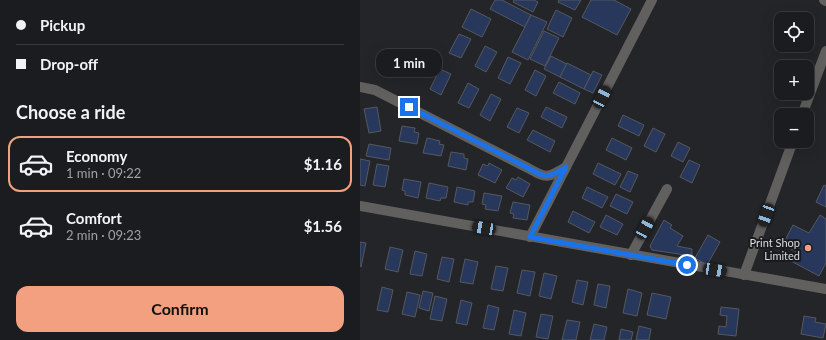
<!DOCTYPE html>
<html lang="en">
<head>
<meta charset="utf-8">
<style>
	body { margin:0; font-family:Lato,sans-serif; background:#232528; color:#f1f3f6; height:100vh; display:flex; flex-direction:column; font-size:15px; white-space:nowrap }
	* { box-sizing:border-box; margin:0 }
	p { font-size:13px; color:#9fa1a4 }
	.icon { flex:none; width:22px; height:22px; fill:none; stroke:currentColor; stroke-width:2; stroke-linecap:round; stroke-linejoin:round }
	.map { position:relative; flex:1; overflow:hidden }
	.details { display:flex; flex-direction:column; background:#1a1c1f; width:360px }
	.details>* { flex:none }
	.banner { display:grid; align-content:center; height:88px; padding:0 16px; background:#1a1c1f }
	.controls { position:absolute; left:414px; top:12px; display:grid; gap:8px }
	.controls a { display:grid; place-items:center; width:40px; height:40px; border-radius:8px; background:#1a1c1f; box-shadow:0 4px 16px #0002,0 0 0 1px #383a3d; font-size:20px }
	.end { position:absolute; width:18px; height:18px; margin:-9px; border:5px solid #1a73e8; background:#fff; box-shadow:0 0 0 2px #fff }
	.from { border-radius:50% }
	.bubble { position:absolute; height:28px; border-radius:12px; background:#1a1c1f; box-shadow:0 4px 16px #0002,0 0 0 1px #383a3d; font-size:13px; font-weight:700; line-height:28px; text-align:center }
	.car { position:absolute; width:12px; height:24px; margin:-12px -6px; border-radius:5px; box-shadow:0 0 3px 1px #0007; background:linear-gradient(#222 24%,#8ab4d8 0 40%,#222 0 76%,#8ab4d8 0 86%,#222 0) }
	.banner b { display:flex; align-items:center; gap:14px; height:38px; font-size:15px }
	.banner b+b { border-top:1px solid #383a3d }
	.banner i { width:10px; height:10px; background:#f1f3f6 }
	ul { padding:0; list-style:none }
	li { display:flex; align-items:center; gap:12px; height:56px; margin:0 8px 6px; padding:0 8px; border:2px solid transparent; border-radius:12px }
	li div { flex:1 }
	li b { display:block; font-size:15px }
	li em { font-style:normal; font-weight:700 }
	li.active { border-color:#f2a07f }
	li>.icon { width:36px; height:36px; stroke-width:1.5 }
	h2 { padding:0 16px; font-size:18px; line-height:48px }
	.cta { display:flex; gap:8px; margin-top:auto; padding:8px 16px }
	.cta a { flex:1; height:46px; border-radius:12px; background:#f2a07f; color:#111; font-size:16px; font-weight:700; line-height:46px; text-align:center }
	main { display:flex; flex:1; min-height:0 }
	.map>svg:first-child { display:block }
</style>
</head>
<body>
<main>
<section class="details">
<div class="banner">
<b><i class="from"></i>Pickup</b>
<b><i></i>Drop-off</b>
</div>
<h2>Choose a ride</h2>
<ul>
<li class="active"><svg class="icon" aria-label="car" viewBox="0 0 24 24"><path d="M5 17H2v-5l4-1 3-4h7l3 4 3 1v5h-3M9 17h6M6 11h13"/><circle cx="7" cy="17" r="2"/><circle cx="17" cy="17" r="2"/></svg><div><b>Economy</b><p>1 min · 09:22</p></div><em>$1.16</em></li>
<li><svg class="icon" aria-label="car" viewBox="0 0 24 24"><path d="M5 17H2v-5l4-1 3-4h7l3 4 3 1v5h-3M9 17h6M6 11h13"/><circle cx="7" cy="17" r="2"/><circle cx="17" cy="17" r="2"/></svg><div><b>Comfort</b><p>2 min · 09:23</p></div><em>$1.56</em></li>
</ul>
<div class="cta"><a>Confirm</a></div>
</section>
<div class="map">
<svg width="466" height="340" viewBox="0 0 466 340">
	<rect width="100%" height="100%" fill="#232529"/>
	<g fill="#27385c" stroke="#56585d">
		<polygon points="135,0 142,0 171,15 165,27 130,9"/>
		<polygon points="154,0 174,0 178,2 173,12 153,2"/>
		<polygon points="199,0 221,0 215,10 198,2"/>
		<polygon points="231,0 254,0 271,9 257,35 222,17"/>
		<polygon points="111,9 131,19 122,37 102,27"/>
		<polygon points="196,10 212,18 203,37 187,29"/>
		<polygon points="171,15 187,22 168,60 152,52"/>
		<polygon points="184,31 199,38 185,66 170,59"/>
		<polygon points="99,34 111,39 101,58 89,53"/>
		<polygon points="125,46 137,52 126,72 115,66"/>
		<polygon points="191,56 207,64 200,77 184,69"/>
		<polygon points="148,57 161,63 150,84 138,78"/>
		<polygon points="207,63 231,75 224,89 200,77"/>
		<polygon points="80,69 91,74 81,95 70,89"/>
		<polygon points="175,70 186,76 176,96 165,90"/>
		<polygon points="233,71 242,75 233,93 224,89"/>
		<polygon points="199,82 220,93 215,104 193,93"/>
		<polygon points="108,83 119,89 109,108 98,103"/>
		<polygon points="131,94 141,99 130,121 120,115"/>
		<polygon points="17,107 21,131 9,133 4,109"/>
		<polygon points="186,107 207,117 202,128 181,117"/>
		<polygon points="157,108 169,113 159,133 147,127"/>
		<polygon points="263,115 284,125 279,136 258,126"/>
		<polygon points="42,126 55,128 54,132 59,133 57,144 39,141"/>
		<polygon points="293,128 305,134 296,152 284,146"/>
		<polygon points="173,130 195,141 190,152 167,140"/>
		<polygon points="67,138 80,141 79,144 84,145 81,156 63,153"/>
		<polygon points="252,138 272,148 266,160 246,150"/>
		<polygon points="318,142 330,148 323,162 311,156"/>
		<polygon points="9,144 31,148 29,160 6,156"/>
		<polygon points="91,152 104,154 104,158 108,159 106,170 88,166"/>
		<polygon points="0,159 10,161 5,186 0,185"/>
		<polygon points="329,160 340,165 332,183 320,177"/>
		<polygon points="129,163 142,170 135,183 118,175 123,164 128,166"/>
		<polygon points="238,163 261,174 255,185 233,174"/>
		<polygon points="17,164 29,166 25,187 13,185"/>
		<polygon points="268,171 278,175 270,192 260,187"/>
		<polygon points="158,177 170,184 163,197 146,188 152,178 156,180"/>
		<polygon points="44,179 61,182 58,198 45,195 45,191 42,190"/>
		<polygon points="69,183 88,187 86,198 81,198 80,201 66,198"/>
		<polygon points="464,185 466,186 466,207 456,202"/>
		<polygon points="97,187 115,191 113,202 108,202 108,205 94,202"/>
		<polygon points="227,187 248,197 242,208 222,198"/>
		<polygon points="124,193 142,196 138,211 125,209 126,205 122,204"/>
		<polygon points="256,194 273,202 267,214 250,206"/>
		<polygon points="153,202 170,205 167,220 153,218 154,214 150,213"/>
		<polygon points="213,211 235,222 229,233 208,222"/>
		<polygon points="246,215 263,224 257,235 240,227"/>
		<polygon points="460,215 466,219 466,263 459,276 431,261 436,252 423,244 433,225 449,233"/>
		<polygon points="304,220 312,225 310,228 323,236 317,246 332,249 332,256 292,250 290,246"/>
		<polygon points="348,235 360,242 347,265 335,258"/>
		<polygon points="0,242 6,243 1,267 0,266"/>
		<polygon points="30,247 43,250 38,272 25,269"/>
		<polygon points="55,251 67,254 62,276 50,274"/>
		<polygon points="82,257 94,259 89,282 77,279"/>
		<polygon points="105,259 118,262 113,284 100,282"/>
		<polygon points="136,266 148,268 143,291 131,289"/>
		<polygon points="162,270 175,272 170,296 157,293"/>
		<polygon points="184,273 197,276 191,299 179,296"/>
		<polygon points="217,280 228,282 223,305 212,302"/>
		<polygon points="238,284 250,286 246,308 234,305"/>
		<polygon points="22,287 33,290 28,312 17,310"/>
		<polygon points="268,289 282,293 277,316 263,313"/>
		<polygon points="63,291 73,293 69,311 59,308"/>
		<polygon points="47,292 60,295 55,317 42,314"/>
		<polygon points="292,293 311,297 306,319 287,315"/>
		<polygon points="75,296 87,299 82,321 70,319"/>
		<polygon points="101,300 112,303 107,325 96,323"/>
		<polygon points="128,305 139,308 134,330 123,328"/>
		<polygon points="361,307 379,309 376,336 358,334 359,326 366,327 367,316 360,315"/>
		<polygon points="154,310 166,313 161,336 149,334"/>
		<polygon points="181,314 193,316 188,339 176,337"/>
		<polygon points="444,316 456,318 455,322 466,324 463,338 441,334"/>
		<polygon points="207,320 220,322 216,340 202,340"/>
		<polygon points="234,324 247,327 244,340 230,340"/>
		<polygon points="279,326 291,329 289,340 276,340"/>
		<polygon points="261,329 273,332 271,340 259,340"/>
	</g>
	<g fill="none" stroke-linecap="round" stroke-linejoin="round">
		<g stroke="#62605f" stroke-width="10">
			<polyline points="464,0 466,1"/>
			<path d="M0,87L15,90L168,168C187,179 188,178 206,167"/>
			<polyline points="442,115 466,51"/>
			<polyline points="0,206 466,289"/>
			<polyline points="170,237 292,0"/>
			<polyline points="271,255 307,189"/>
			<polyline points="384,275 433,141"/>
		</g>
	</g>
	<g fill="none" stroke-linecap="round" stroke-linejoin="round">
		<path stroke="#1a73e8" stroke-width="5" d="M49,107L168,168C187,179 188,178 206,167L170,237L327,265"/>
	</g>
	<circle fill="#f2a07f" stroke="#191b1f" stroke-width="1.5" cx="448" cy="248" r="4"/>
	<g text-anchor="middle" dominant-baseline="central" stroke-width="4" stroke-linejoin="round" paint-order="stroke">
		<g font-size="11" fill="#dbdcdf" stroke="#191b1f" text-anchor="end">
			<text x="440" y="242">Print Shop<tspan x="440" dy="13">Limited</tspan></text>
		</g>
	</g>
</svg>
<div class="controls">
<a><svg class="icon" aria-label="locate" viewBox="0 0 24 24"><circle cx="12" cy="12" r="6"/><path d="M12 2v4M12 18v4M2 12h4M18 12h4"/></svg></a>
<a>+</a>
<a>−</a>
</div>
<i class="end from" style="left:327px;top:265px"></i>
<i class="end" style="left:49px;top:107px"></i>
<div class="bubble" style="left:16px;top:49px;width:66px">1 min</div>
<i class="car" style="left:242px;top:97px;rotate:27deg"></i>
<i class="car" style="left:406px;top:215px;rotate:200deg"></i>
<i class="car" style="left:124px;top:228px;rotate:280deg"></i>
<i class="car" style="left:285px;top:228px;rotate:29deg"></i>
<i class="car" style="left:355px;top:270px;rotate:100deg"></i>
</div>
</main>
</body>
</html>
